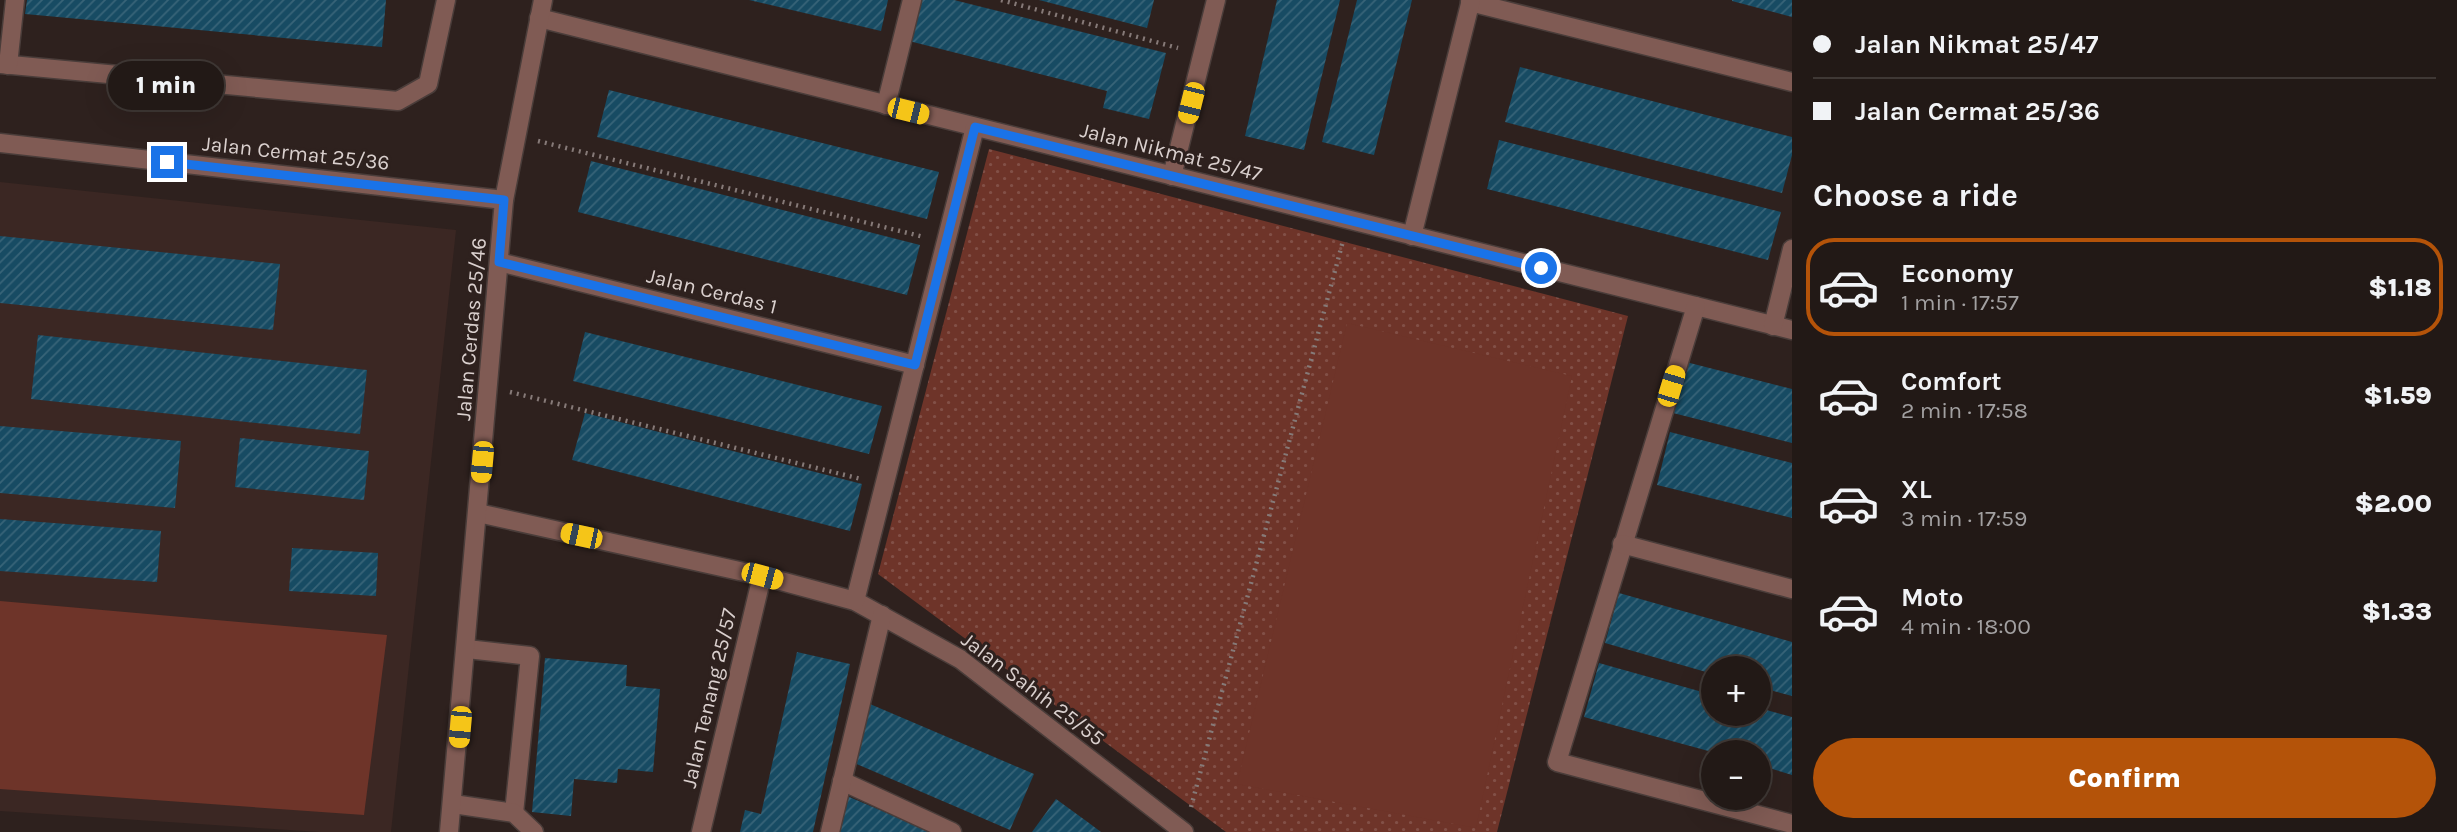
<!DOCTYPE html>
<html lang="en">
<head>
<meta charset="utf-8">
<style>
	body { margin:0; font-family:Karla,sans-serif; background:#2e2623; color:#f1f3f6; height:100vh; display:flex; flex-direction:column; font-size:26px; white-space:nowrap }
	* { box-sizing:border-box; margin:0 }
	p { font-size:23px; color:#a2a0a1 }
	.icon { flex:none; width:38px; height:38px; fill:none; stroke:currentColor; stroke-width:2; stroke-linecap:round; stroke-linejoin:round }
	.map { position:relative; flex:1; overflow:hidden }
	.sheet { display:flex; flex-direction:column; background:#221916; width:665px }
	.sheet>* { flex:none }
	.top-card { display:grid; align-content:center; height:154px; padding:0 21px; background:#221916 }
	.buttons { position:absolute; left:1701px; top:656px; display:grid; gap:14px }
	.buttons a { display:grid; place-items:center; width:70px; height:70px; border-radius:50%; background:#221916; box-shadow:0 7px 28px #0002,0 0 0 2px #3f3835; font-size:35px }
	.end { position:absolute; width:32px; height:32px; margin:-16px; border:9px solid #1a73e8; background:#fff; box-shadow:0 0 0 4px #fff }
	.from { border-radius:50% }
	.bubble { position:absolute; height:49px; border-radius:24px; background:#221916; box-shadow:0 7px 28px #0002,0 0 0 2px #3f3835; font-size:23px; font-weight:800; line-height:49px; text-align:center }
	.car { position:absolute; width:21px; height:42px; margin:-21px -10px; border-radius:9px; box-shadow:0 0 5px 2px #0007; background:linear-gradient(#f5c518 24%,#345 0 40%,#f5c518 0 76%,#345 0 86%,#f5c518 0) }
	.top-card b { display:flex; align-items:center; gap:24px; height:66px; font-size:26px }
	.top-card b+b { border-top:2px solid #3f3835 }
	.top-card i { width:18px; height:18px; background:#f1f3f6 }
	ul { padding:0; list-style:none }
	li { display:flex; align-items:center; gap:21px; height:98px; margin:0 14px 10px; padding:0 7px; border:4px solid transparent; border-radius:28px }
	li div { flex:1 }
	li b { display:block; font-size:26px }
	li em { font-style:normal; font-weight:800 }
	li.active { border-color:#b45309 }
	li>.icon { width:63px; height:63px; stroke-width:1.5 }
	h2 { padding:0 21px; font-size:32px; line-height:84px }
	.primary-button { display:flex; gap:14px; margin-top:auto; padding:14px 21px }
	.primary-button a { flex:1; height:80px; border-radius:42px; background:#b45309; color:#fff; font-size:28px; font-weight:800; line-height:80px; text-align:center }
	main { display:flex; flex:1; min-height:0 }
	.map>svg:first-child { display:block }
</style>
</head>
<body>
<main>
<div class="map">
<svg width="1792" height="832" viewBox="0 0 1792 832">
	<defs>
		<pattern id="park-dots" width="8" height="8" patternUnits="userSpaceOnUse" patternTransform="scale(1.75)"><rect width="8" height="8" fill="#6e3429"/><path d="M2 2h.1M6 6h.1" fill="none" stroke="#825047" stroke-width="1.8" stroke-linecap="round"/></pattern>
		<pattern id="building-hatch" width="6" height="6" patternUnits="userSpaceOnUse" patternTransform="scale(1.75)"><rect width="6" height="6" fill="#174b63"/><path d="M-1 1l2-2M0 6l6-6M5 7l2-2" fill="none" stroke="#386478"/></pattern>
	</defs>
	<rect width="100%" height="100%" fill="#2e211e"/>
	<polygon fill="#3b2723" points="0,182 456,230 391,832 320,832 0,811"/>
	<polygon fill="url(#park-dots)" points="989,149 1628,316 1497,832 1226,832 878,574"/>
	<g fill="#6e3429">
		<polygon points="1347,323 1572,376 1476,828 1237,784"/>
		<polygon points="0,601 387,635 364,815 0,789"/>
	</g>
	<g fill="url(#building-hatch)">
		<polygon points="27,0 386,0 382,47 25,14"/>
		<polygon points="749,0 888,0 881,31"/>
		<polygon points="919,0 954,0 1166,53 1149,119 1103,108 1107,91 909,41"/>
		<polygon points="1039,0 1154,0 1147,28"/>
		<polygon points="1277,0 1340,0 1304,150 1245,136"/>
		<polygon points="1357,0 1412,0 1374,155 1322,142"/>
		<polygon points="1732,0 1792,0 1792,17 1732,1"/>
		<polygon points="1520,67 1792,137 1792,155 1782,193 1505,122"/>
		<polygon points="609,90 939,172 927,219 597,137"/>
		<polygon points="1499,140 1781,212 1768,260 1487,189"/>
		<polygon points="591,161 920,245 907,295 578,212"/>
		<polygon points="0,236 280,264 273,330 0,303"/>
		<polygon points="585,332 882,406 869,454 573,381"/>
		<polygon points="38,335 367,370 360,434 31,399"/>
		<polygon points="1686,362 1792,389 1792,443 1673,413"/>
		<polygon points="585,413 862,484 850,531 572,460"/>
		<polygon points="0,426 181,441 175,508 0,493"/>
		<polygon points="1670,432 1792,463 1792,518 1657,485"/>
		<polygon points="240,438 369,451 364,500 235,487"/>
		<polygon points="0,519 161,531 157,582 0,571"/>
		<polygon points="292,548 378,553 376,596 289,591"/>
		<polygon points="1619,593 1792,642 1792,696 1759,687 1759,668 1713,668 1713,674 1605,643"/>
		<polygon points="797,652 850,664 813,832 740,832 745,810 761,814"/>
		<polygon points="545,658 627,665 626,686 660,689 653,772 618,769 617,783 574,779 571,816 532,812"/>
		<polygon points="1599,663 1713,695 1713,714 1759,714 1759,708 1792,717 1792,775 1759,765 1759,752 1712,752 1584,717"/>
		<polygon points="870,704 1034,774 1010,830 845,759"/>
		<polygon points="847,796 932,832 831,832"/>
		<polygon points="1056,799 1089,823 1101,832 1032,832"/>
	</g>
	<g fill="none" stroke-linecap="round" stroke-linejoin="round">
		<g stroke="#4a3d3a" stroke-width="21">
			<g id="minor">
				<polyline points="1470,2 1792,82"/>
				<polyline points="539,18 1792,330"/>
				<polyline points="0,64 398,101 428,84 446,0"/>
				<polyline points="8,65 15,0"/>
				<polyline points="886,105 912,0"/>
				<polyline points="0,143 504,200"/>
				<polyline points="1172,176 1216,0"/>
				<polyline points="1412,236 1471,0"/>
				<polyline points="499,262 915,365"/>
				<polyline points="1696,306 1557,762 1792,824"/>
				<polyline points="1773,326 1792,249"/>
				<polyline points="478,513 762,576 855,601 960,659 1184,832"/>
				<polyline points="1622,544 1792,589"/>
				<polyline points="855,601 975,127"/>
				<polyline points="467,649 530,656 514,813"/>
				<polyline points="842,781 952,832"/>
				<polyline points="453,804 514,813 534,832"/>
				<polyline points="449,832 504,200 543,0"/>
				<polyline points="701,832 762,576"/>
				<polyline points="830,832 882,615"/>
			</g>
		</g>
		<g stroke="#867a78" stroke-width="4.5" stroke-dasharray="2 5" stroke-linecap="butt">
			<polyline points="1001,0 1178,48"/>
			<polyline points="538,141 924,237"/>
			<polyline points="510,392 861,479"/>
			<polyline points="1191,807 1343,241"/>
		</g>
		<use href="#minor" stroke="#805b54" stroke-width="18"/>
	</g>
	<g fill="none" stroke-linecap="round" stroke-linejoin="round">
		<polyline stroke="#1a73e8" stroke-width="9" points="167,162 504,200 499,262 915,365 975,127 1541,268"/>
	</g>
	<g text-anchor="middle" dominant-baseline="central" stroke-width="6" stroke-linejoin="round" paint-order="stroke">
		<g font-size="21" fill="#dad0ce" stroke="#2e211e">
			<text transform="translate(1171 152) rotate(14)">Jalan Nikmat 25/47</text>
			<text transform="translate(296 153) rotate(6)">Jalan Cermat 25/36</text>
			<text transform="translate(712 291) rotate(14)">Jalan Cerdas 1</text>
			<text transform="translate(471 329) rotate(-85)">Jalan Cerdas 25/46</text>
			<text transform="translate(1033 689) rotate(37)">Jalan Sahih 25/55</text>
			<text transform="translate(709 698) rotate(-77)">Jalan Tenang 25/57</text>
		</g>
	</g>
</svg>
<div class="buttons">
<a>+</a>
<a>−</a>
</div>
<i class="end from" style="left:1541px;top:268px"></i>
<i class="end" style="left:167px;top:162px"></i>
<div class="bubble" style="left:108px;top:61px;width:116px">1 min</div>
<i class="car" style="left:1191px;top:103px;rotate:194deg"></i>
<i class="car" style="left:908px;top:111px;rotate:104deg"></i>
<i class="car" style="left:1671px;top:386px;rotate:17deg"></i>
<i class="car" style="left:482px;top:462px;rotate:185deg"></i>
<i class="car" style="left:581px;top:536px;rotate:282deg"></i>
<i class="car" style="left:762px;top:576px;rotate:105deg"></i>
<i class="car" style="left:460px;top:727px;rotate:185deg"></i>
</div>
<section class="sheet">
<div class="top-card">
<b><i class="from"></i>Jalan Nikmat 25/47</b>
<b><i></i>Jalan Cermat 25/36</b>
</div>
<h2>Choose a ride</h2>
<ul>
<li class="active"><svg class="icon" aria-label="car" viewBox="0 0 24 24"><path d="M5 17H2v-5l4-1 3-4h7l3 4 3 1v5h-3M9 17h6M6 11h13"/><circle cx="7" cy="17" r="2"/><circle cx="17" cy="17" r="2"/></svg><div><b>Economy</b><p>1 min · 17:57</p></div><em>$1.18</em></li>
<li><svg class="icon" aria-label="car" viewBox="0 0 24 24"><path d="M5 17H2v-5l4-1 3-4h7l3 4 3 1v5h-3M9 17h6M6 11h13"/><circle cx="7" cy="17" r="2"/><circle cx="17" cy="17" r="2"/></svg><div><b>Comfort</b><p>2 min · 17:58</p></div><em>$1.59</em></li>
<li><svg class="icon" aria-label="car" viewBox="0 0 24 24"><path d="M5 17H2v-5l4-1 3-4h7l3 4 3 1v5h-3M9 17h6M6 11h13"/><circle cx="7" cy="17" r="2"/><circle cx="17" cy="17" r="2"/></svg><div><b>XL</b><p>3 min · 17:59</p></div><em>$2.00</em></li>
<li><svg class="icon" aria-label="car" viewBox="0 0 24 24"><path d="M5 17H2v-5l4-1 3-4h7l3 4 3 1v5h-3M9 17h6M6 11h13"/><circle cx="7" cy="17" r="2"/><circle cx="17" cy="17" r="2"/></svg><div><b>Moto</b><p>4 min · 18:00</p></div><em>$1.33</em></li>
</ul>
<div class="primary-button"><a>Confirm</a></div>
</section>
</main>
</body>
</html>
